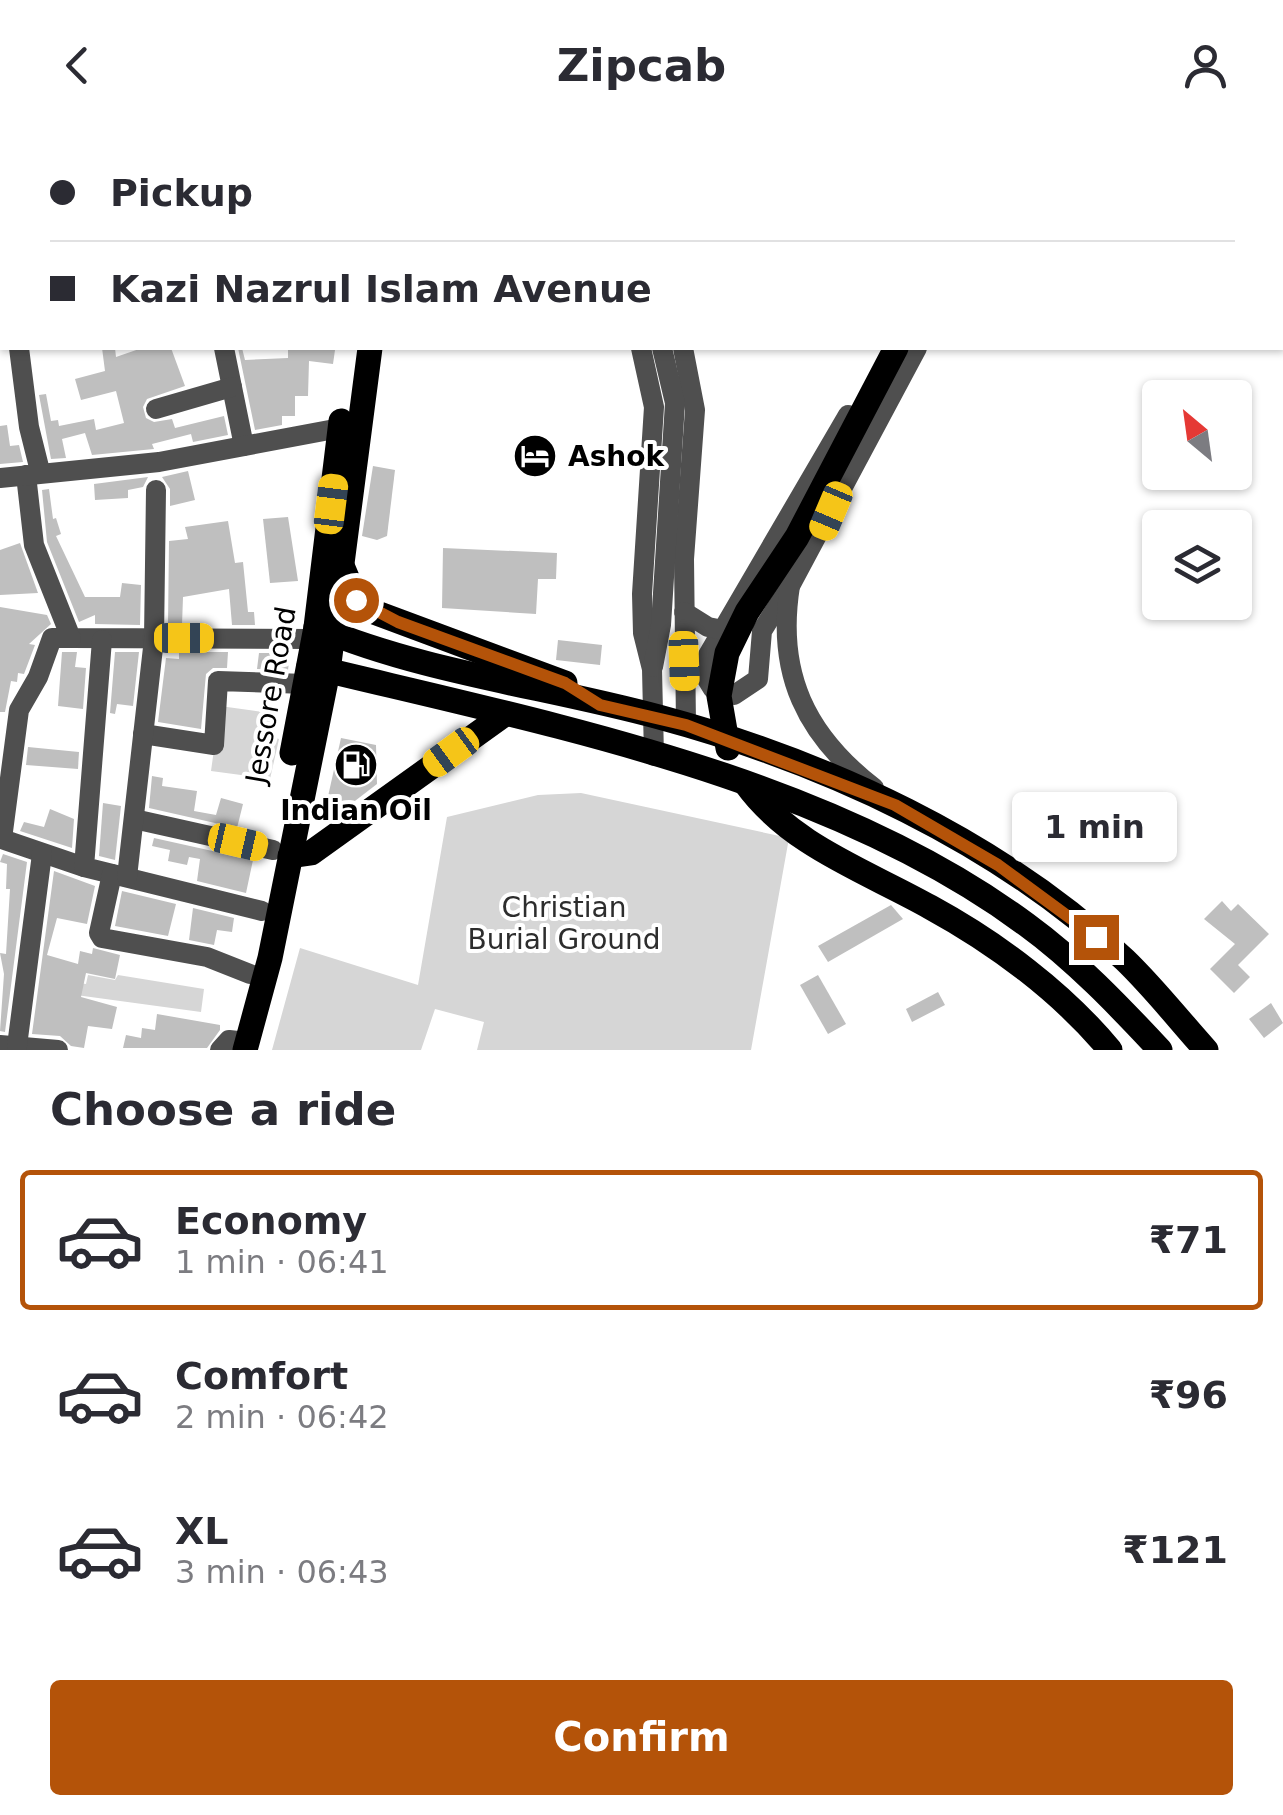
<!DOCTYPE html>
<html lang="en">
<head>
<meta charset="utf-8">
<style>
	body { margin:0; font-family:"DejaVu Sans",sans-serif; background:#f7f7f7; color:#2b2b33; height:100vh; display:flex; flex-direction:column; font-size:38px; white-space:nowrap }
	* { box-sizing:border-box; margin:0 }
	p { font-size:32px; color:#7c7c81 }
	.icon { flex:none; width:55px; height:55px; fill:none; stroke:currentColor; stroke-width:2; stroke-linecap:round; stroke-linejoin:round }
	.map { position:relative; height:920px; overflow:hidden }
	.drawer { display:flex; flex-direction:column; background:#fff; flex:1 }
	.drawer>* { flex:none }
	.banner { position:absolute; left:0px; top:0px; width:1285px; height:220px; box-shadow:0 2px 8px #0004; display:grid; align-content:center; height:220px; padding:0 50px; background:#fff }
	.needle { width:65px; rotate:331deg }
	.controls { position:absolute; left:1142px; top:250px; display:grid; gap:20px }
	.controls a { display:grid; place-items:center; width:110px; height:110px; border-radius:10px; background:#fff; box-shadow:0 2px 8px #0004; font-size:50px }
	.end { position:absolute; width:45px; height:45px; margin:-22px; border:12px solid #b45309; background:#fff; box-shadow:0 0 0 5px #fff }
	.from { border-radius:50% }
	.bubble { position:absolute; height:70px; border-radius:10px; background:#fff; box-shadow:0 2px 8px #0004; font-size:32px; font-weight:700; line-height:70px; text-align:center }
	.car { position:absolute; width:30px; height:60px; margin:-30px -15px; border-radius:12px; box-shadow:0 0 8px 2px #0007; background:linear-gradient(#f5c518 24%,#345 0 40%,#f5c518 0 76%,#345 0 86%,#f5c518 0) }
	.banner b { display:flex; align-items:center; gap:35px; height:95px; font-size:38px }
	.banner b+b { border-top:2px solid #e1e1e2 }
	.banner i { width:25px; height:25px; background:#2b2b33 }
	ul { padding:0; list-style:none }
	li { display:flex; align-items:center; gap:30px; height:140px; margin:0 20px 15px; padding:0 30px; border:5px solid transparent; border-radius:10px }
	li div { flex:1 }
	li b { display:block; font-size:38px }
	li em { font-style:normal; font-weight:700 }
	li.current { border-color:#b45309 }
	li>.icon { width:90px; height:90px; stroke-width:1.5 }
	h2 { padding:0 50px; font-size:45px; line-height:120px }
	.cta { display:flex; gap:20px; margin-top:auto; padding:20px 50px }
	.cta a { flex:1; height:115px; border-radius:10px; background:#b45309; color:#fff; font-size:40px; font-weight:700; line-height:115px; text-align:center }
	header { display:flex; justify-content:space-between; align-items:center; height:130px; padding:0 50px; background:#fff; font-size:45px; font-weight:700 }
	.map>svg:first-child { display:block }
</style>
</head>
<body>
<header><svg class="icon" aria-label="back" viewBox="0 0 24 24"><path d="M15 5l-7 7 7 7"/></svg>Zipcab<svg class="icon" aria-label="person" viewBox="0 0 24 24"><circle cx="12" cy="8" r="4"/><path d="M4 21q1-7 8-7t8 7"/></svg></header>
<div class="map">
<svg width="1283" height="920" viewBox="0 0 1283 920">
	<rect width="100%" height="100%" fill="#fff"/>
	<g fill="#d6d6d6">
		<polygon points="220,576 270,583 272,607 279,609 270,649 211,641"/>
		<polygon points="581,663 789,708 751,920 477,920 484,892 435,879 421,920 272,920 300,818 418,855 447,687 538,665"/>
		<polygon points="88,845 115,850 118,845 204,859 201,882 76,865 79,853 86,854"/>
	</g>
	<g fill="#bfbfbf">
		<polygon points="102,218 115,218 116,227 142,218 171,218 185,256 147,269 143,277 146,288 154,292 172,289 175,298 224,286 228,305 193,312 191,304 152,314 154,319 92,325 85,303 62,309 66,328 51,329 39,265 46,264 51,291 58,290 59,296 94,289 96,300 124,293 116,261 81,270 75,249 105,241"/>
		<polygon points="238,218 242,218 245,230 288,228 288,218 335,220 333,234 309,231 308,266 295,266 295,286 282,286 282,295 255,300"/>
		<polygon points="7,295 10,316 19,315 23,332 0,334 0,296"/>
		<polygon points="373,336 395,340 387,406 377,410 362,406"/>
		<polygon points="188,341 195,370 170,376 170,359 162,347"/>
		<polygon points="148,347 143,357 128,360 128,368 95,370 94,354"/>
		<polygon points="49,359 53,389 56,388 61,404 56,406 85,467 120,467 122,453 141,455 140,495 95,494 95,485 79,492 47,412 42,360"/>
		<polygon points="288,387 298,451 270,453 263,389"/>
		<polygon points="228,391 235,433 243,432 248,482 254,482 255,495 232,495 229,459 183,467 182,495 168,495 169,411 188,409 185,397"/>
		<polygon points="20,413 38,463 0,465 0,420"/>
		<polygon points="443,418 557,423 556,449 538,449 536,484 442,478"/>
		<polygon points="0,477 47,485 51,494 29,514 35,515 24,544 18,543 17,552 11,551 5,582 0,582"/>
		<polygon points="558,510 602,515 600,535 556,530"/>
		<polygon points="62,522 77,522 75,537 86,538 83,579 58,576"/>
		<polygon points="115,522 139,522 133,576 117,574 115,584 110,583"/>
		<polygon points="179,522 228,522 227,538 213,538 206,544 201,599 158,592 166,528 179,529"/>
		<polygon points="259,523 290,523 288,540 257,539"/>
		<polygon points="341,608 376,615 377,654 351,674 327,671"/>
		<polygon points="28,617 79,622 78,639 26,635"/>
		<polygon points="152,646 163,648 162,656 197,661 194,681 216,685 221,668 243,674 237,698 149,678"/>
		<polygon points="103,673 121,676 115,730 99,726"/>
		<polygon points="50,679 74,689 72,718 20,701 24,692 44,697"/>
		<polygon points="154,708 253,730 246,763 197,751 200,729 189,727 187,735 168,731 170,720 152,716"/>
		<polygon points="3,724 27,732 5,902 0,901 4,844 0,823 6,824 10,759 6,759 7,734 0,732"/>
		<polygon points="54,741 95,756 87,794 57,788 47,825 78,834 80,821 92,824 93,818 120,825 115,849 86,843 81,867 117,877 112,899 88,896 84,918 71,916 60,906 32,904"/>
		<polygon points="122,761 176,774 168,806 115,796"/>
		<polygon points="1222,771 1231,781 1238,774 1269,804 1238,835 1250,847 1234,863 1210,839 1235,814 1204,789"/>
		<polygon points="891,775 903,789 828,832 818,816"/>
		<polygon points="193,778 234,788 232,802 217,800 214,815 189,810"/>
		<polygon points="818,845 846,894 828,904 800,855"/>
		<polygon points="938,862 945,875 912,892 906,879"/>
		<polygon points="1271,873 1283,893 1264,908 1249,889"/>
		<polygon points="157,884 220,895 220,900 207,918 123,918 126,905 141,908 142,898 155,900"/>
	</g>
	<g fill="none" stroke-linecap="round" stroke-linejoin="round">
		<g stroke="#4f4f4f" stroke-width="20">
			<polyline points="131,0 131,2"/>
			<polyline points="280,0 280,2"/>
			<polyline points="576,0 577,2"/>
			<polyline points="597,0 599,2"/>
			<polyline points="651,0 653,2"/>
			<polyline points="1001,2 1003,0"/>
			<polyline points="1025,2 1027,0"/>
			<polyline points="0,117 2,123"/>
			<polyline points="0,146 2,146"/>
			<polyline points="19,218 29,297 40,341"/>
			<polyline points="224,218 244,316"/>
			<polyline points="641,218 654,277 642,464 643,503 652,539 654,626"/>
			<polyline points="683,218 695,280 684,429 686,595"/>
			<polyline points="156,279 232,257"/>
			<polyline points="26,345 34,415 71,508 314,509"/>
			<polyline points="0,348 159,332 340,298"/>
			<polyline points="790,456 762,501 758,549 734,565 713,559 705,546 708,525 848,285"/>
			<polyline points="684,482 708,497 723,500"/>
			<polyline points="71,508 52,508 38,547 19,580 2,709 84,737"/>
			<polyline points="102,510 84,737 262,781"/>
			<polyline points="653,537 661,495 675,273 662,218"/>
			<polyline points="143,604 214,615 218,551 306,554"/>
			<path d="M874,658C806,605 776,544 790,456L917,218"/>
			<polyline points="134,689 273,720"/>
			<polyline points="112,744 99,803 102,808 207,827 250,844"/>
			<polyline points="127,747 154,509 156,360"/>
			<polyline points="0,915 58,920"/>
			<polyline points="17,916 42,724"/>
			<polyline points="220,920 229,910 247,912"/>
		</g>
		<g stroke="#000" stroke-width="25">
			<polyline points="387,2 387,0"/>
			<polyline points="406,2 406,0"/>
			<polyline points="343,438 356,469 374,482 565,553"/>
			<path d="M316,497C426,543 545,556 659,587C826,632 998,711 1125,830C1154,858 1179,890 1206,920"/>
			<path d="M309,536C548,594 827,647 1027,795C1075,830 1119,876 1160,920"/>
			<polyline points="728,618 719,566 727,523 747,482 797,407 896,218"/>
			<polyline points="292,623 316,497 341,291"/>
			<path d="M746,654C790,715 866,741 930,777C996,813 1062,862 1110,920"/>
			<polyline points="290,726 311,723 505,584"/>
			<polyline points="245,920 270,828 328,541 370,218"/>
		</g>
	</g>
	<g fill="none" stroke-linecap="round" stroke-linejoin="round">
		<polyline stroke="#b45309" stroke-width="12" points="356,470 398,492 565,553 600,575 686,595 895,675 998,735 1096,807"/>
	</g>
	<defs>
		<g id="hotel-disc" transform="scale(2.25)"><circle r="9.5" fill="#000" stroke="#fff"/><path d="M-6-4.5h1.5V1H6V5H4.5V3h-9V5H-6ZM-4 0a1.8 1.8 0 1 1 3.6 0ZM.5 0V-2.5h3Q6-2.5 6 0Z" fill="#fff"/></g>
		<g id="fuel-disc" transform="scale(2.25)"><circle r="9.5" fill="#000" stroke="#fff"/><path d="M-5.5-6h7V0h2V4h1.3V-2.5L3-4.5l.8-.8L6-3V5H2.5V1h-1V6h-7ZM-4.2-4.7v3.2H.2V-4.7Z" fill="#fff"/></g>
	</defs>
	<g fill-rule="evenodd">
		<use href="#hotel-disc" x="535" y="326"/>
		<use href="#fuel-disc" x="356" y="635"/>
	</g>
	<g text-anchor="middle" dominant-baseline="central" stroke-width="8" stroke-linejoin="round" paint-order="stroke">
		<g font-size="28" font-weight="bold" fill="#000" stroke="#fff" text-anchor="start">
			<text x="568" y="326">Ashok</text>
			<text x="356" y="680" text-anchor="middle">Indian Oil</text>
		</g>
		<g font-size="28" fill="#000" stroke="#fff">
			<text transform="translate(271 565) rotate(-80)">Jessore Road</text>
		</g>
		<g font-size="28" fill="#2d2d2d" stroke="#fff">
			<text x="564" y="777">Christian<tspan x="564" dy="32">Burial Ground</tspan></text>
		</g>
	</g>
</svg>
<div class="controls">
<a><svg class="needle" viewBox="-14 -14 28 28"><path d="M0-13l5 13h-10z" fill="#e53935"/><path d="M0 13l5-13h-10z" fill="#7c7c81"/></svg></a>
<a><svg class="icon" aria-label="layers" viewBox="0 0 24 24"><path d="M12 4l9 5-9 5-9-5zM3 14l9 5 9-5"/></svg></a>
</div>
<i class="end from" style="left:356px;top:470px"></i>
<i class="end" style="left:1096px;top:807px"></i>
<div class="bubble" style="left:1012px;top:662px;width:165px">1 min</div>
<i class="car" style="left:331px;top:374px;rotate:7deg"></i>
<i class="car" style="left:831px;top:381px;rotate:203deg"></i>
<i class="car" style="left:184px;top:508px;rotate:90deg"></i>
<i class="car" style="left:684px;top:531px;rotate:178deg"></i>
<i class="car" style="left:451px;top:622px;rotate:234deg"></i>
<i class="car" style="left:238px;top:712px;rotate:103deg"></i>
<div class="banner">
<b><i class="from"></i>Pickup</b>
<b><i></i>Kazi Nazrul Islam Avenue</b>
</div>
</div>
<section class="drawer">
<h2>Choose a ride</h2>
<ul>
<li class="current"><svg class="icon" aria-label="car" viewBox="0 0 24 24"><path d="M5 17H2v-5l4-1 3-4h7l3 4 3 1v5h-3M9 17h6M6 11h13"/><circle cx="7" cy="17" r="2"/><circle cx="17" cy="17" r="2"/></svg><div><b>Economy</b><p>1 min · 06:41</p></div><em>₹71</em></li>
<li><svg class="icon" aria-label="car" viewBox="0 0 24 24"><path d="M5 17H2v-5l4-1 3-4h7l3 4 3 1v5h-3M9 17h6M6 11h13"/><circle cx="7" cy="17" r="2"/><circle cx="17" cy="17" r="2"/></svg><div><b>Comfort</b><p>2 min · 06:42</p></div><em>₹96</em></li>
<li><svg class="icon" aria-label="car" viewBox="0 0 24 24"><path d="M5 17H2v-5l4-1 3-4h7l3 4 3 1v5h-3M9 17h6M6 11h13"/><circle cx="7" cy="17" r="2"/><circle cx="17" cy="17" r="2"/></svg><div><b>XL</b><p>3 min · 06:43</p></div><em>₹121</em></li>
</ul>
<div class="cta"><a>Confirm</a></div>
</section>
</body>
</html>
